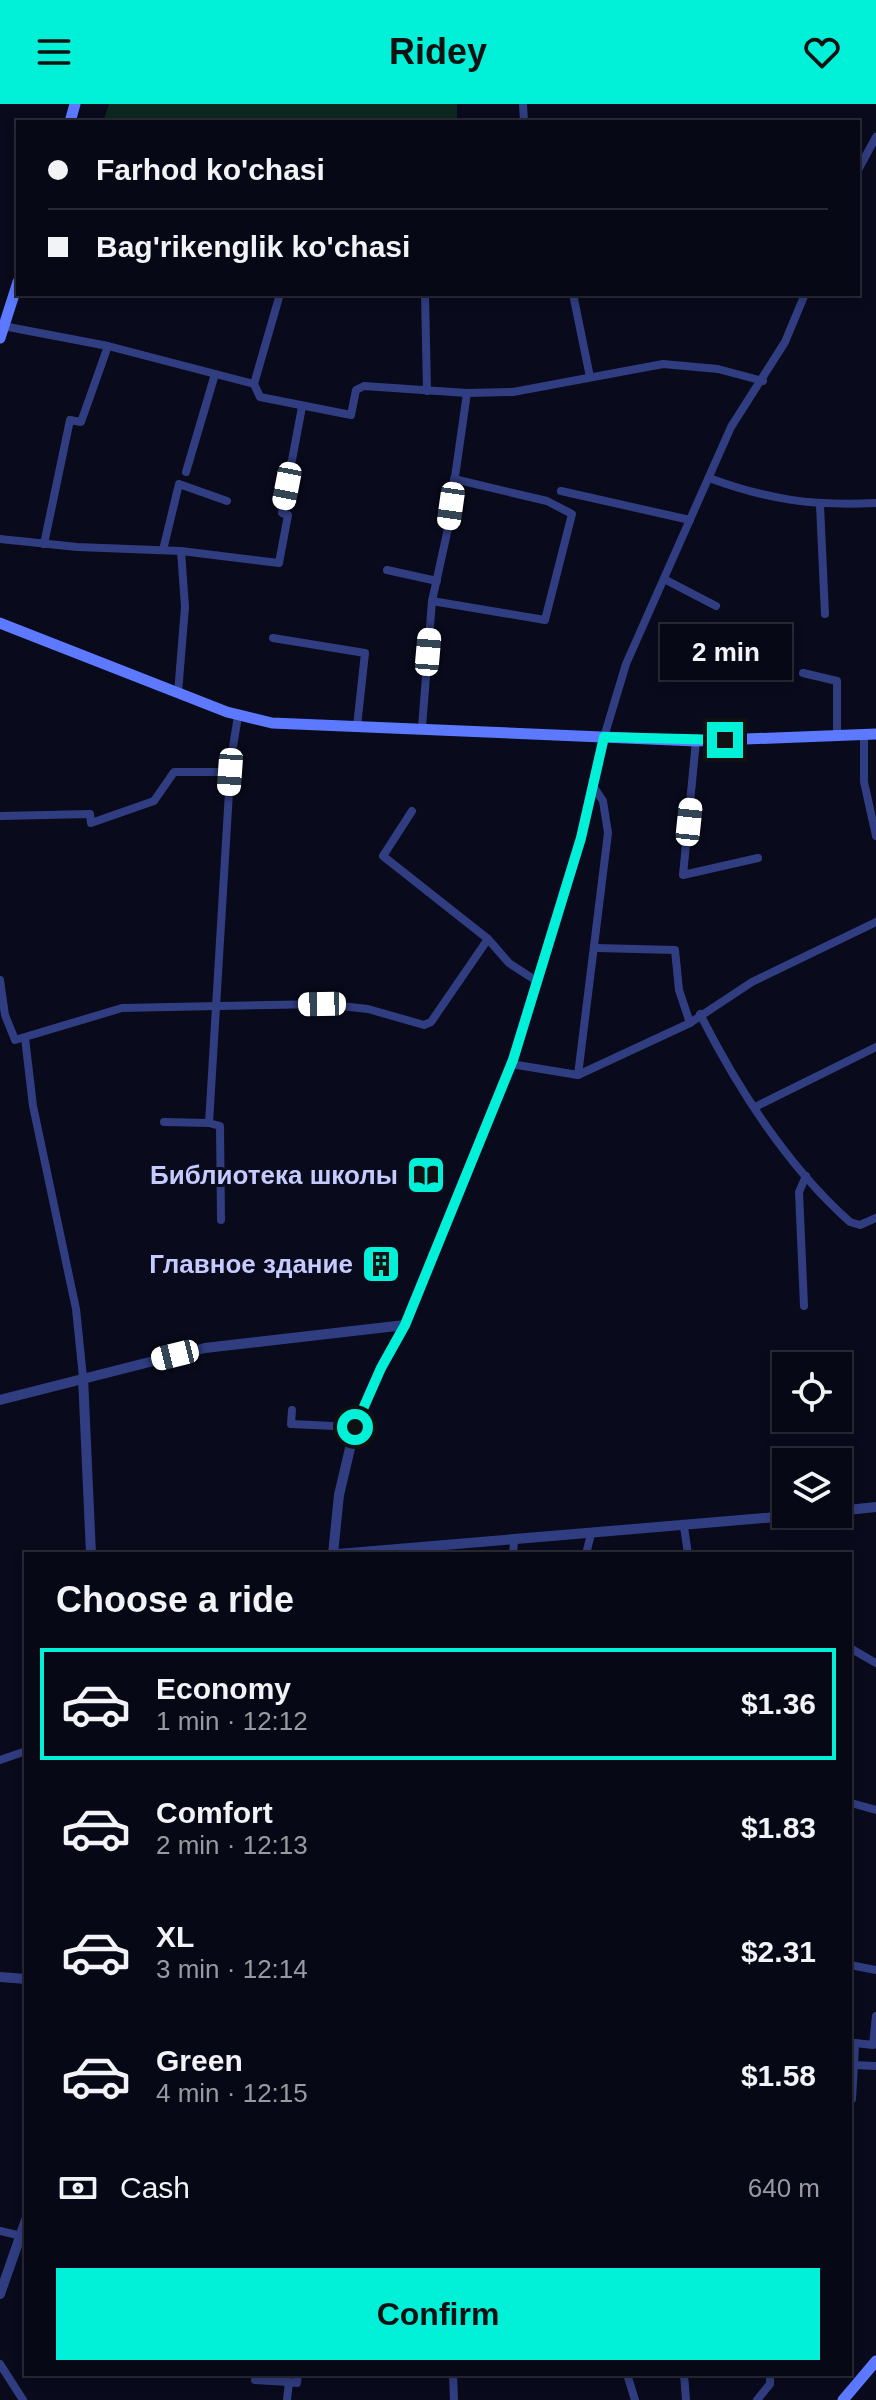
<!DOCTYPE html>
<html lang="en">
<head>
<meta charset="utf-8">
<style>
	body { margin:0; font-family:Arial,sans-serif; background:#10111e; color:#f1f3f6; height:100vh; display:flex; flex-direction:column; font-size:30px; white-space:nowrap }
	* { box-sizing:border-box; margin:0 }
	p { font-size:26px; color:#989aa0 }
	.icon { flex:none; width:44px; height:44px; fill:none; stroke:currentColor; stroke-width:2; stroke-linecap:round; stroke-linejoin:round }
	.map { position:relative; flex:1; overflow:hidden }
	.side { position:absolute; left:24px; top:1448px; width:828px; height:824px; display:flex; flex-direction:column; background:#070815; border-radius:0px; box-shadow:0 4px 12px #0003,0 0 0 2px #282934 }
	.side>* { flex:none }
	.hud { position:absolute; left:16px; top:16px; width:844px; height:176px; border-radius:0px; box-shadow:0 4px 12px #0003,0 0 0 2px #282934; display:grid; align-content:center; height:176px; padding:0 32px; background:#070815 }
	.tools { position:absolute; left:772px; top:1248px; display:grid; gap:16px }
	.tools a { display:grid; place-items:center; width:80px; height:80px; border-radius:0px; background:#070815; box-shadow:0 4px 12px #0003,0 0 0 2px #282934; font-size:40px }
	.end { position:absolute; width:36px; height:36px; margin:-18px; border:10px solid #00f0d8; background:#111; box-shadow:0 0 0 4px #111 }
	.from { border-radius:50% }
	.bubble { position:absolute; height:56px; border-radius:0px; background:#070815; box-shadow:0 4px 12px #0003,0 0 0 2px #282934; font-size:26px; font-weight:700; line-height:56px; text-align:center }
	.car { position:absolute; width:24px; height:48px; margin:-24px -12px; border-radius:10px; box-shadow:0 0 6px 2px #0007; background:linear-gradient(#fff 24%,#345 0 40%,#fff 0 76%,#345 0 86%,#fff 0) }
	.hud b { display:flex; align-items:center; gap:28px; height:76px; font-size:30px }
	.hud b+b { border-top:2px solid #282934 }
	.hud i { width:20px; height:20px; background:#f1f3f6 }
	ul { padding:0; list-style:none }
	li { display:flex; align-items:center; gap:24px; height:112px; margin:0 16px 12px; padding:0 16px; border:4px solid transparent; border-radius:0px }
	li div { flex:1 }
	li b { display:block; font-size:30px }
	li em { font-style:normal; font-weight:700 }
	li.selected { border-color:#00f0d8 }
	li>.icon { width:72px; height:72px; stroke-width:1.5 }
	h2 { padding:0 32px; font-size:36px; line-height:96px }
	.pay { display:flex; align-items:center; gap:20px; height:88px; padding:0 32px; font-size:30px }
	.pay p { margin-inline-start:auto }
	.action { display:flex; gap:16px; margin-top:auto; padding:16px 32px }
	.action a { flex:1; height:92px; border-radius:0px; background:#00f0d8; color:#111; font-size:32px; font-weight:700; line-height:92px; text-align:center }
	header { display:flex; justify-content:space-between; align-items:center; height:104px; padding:0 32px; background:#00f0d8; color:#111; font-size:36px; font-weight:700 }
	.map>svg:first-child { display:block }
</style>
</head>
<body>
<header><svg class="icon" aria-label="menu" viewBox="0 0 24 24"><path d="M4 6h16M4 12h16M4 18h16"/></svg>Ridey<svg class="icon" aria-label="heart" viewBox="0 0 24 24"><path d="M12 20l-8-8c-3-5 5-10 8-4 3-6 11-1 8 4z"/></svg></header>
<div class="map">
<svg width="876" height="2296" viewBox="0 0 876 2296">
	<rect width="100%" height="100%" fill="#090a1c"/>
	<polygon fill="#0c2720" points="109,0 457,0 457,18 103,18"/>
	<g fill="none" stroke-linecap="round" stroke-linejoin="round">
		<g stroke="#303d80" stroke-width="8">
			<polyline points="523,0 524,18"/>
			<polyline points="858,66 876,33"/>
			<polyline points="280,190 254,280 260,293 351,311 356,286 364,282 467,289 513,288 663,260 718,265 763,277"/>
			<polyline points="425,190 427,287"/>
			<polyline points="573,190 590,273"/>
			<polyline points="3,222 108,242 254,280"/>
			<polyline points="186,368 215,270"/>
			<path d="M709,374C769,396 812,402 876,399"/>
			<polyline points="561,387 690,416"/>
			<polyline points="820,401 825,510"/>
			<polyline points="0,435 77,443 181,447 279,459 288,411 282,409 302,303"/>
			<polyline points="44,440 70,316 81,318 108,242"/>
			<polyline points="163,446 179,380 227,397"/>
			<polyline points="387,466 437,477"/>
			<polyline points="664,475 716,502"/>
			<polyline points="432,497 545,516 572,410 547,397 454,375"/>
			<polyline points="273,534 365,549 357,622"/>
			<polyline points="803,569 837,577 837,631"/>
			<polyline points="178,589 185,503 181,447"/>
			<polyline points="422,623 432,497 447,429 467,289"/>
			<polyline points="864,630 864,678 876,732"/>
			<polyline points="604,633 626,560 731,323 785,238 805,190"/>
			<polyline points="696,637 683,771 758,754"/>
			<polyline points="412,707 383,752 488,835 509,859 535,876"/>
			<polyline points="0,712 90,710 91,719 154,697 174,668 230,668"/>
			<polyline points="596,844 675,846 679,886 690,919"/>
			<polyline points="0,876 5,911 15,936 122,904 322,900 368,905 424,921 431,918 488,835"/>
			<path d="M700,910C738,985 787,1062 850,1118L860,1121L876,1114"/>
			<polyline points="25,934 33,1002 76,1205 83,1273"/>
			<polyline points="511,960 578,971 690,919 752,878 876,818"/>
			<polyline points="578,971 608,729 603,697 593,682"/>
			<polyline points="755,1003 876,943"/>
			<polyline points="164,1018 209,1019"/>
			<polyline points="221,1116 220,1022 209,1019 231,655 238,612"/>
			<polyline points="804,1202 799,1088 806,1072"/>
			<polyline points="292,1306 291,1320 355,1323"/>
			<polyline points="684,1423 688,1450"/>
			<polyline points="513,1450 514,1438"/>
			<polyline points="586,1450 591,1430"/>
			<polyline points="850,1544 876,1559"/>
			<polyline points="0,1656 26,1647"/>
			<polyline points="851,1699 876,1706"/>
			<polyline points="850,1861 876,1866"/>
			<polyline points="850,1939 855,1939 854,1961 876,1962"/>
			<polyline points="855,1939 873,1941 876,1912"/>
			<polyline points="852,1995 854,1961"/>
			<polyline points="0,2127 26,2133"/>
			<polyline points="0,2260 23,2296"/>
			<polyline points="453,2270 454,2296"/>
			<polyline points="627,2270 635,2296"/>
			<polyline points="684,2270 686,2296"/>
			<polyline points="255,2276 289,2278"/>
			<polyline points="287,2296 289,2278 297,2279 298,2270"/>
			<polyline points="757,2296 770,2280 770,2271"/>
		</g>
		<g stroke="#303d80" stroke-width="10">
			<polyline points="83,1273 91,1450"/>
			<polyline points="0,1296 205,1244 405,1221"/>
			<polyline points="838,1407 876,1403"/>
			<polyline points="333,1450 339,1391 355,1323 381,1264 405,1221 513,956 581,734 604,633"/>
			<polyline points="338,1450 811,1410"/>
			<polyline points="0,1873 26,1875"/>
			<polyline points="0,2190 26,2116"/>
		</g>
		<g stroke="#5c79ff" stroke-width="11">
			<polyline points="70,18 75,0"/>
			<polyline points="0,234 18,178"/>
			<polyline points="0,519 227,608 272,619 696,637 876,630"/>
			<polyline points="843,2296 876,2257"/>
		</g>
	</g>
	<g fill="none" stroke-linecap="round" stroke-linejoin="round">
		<polyline stroke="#00f0d8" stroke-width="10" points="355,1323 381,1264 405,1221 513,956 581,734 604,633 725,636"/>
	</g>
	<defs>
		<g id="library-square" transform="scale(2)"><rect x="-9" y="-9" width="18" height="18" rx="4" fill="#00f0d8" stroke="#090a1c"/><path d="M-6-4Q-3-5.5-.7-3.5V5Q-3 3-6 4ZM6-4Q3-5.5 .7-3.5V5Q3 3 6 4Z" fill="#111"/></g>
		<g id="building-square" transform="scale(2)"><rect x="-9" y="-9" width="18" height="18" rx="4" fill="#00f0d8" stroke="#090a1c"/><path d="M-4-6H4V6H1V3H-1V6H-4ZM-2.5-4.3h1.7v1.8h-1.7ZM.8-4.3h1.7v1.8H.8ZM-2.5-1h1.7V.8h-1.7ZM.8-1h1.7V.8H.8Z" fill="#111"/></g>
	</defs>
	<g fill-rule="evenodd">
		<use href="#library-square" x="426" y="1071"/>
		<use href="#building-square" x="381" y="1160"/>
	</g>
	<g text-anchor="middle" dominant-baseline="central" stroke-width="6" stroke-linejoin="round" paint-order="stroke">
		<g font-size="26" font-weight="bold" fill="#c5caff" stroke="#090a1c" text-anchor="end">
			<text x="398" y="1071">Библиотека школы</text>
			<text x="353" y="1160">Главное здание</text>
		</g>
	</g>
</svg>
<div class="tools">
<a><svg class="icon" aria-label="locate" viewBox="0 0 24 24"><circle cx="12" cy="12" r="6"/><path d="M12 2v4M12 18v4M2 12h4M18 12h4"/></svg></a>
<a><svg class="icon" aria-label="layers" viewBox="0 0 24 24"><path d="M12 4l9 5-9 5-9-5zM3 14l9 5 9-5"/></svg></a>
</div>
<i class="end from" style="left:355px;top:1323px"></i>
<i class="end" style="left:725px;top:636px"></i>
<div class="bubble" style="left:660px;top:520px;width:132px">2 min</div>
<i class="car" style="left:287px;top:382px;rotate:191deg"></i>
<i class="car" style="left:451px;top:402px;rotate:188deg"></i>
<i class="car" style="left:428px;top:548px;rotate:5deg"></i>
<i class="car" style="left:230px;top:668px;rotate:184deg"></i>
<i class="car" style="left:689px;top:718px;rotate:6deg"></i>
<i class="car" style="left:322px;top:900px;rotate:269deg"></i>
<i class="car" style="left:175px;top:1251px;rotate:256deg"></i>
<div class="hud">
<b><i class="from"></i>Farhod ko'chasi</b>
<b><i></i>Bag'rikenglik ko'chasi</b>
</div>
<section class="side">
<h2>Choose a ride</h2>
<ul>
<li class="selected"><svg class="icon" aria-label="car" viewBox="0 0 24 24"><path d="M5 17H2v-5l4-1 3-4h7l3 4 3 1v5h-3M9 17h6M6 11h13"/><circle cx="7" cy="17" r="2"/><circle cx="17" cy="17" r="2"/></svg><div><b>Economy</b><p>1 min · 12:12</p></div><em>$1.36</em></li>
<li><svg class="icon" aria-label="car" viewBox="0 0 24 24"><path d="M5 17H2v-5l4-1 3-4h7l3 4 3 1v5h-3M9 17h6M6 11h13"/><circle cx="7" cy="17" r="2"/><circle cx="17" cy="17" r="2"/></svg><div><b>Comfort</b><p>2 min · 12:13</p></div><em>$1.83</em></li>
<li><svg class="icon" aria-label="car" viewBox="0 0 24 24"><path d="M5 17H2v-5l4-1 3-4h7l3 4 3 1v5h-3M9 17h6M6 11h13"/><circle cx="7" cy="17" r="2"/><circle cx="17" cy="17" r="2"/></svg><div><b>XL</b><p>3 min · 12:14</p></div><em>$2.31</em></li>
<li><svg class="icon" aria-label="car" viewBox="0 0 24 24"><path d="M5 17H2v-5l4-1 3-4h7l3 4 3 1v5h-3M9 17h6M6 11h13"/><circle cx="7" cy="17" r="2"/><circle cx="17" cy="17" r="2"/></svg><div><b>Green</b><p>4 min · 12:15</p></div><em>$1.58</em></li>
</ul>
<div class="pay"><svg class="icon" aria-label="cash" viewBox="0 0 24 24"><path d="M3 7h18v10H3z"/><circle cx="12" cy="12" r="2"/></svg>Cash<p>640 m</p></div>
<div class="action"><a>Confirm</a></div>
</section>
</div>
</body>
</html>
